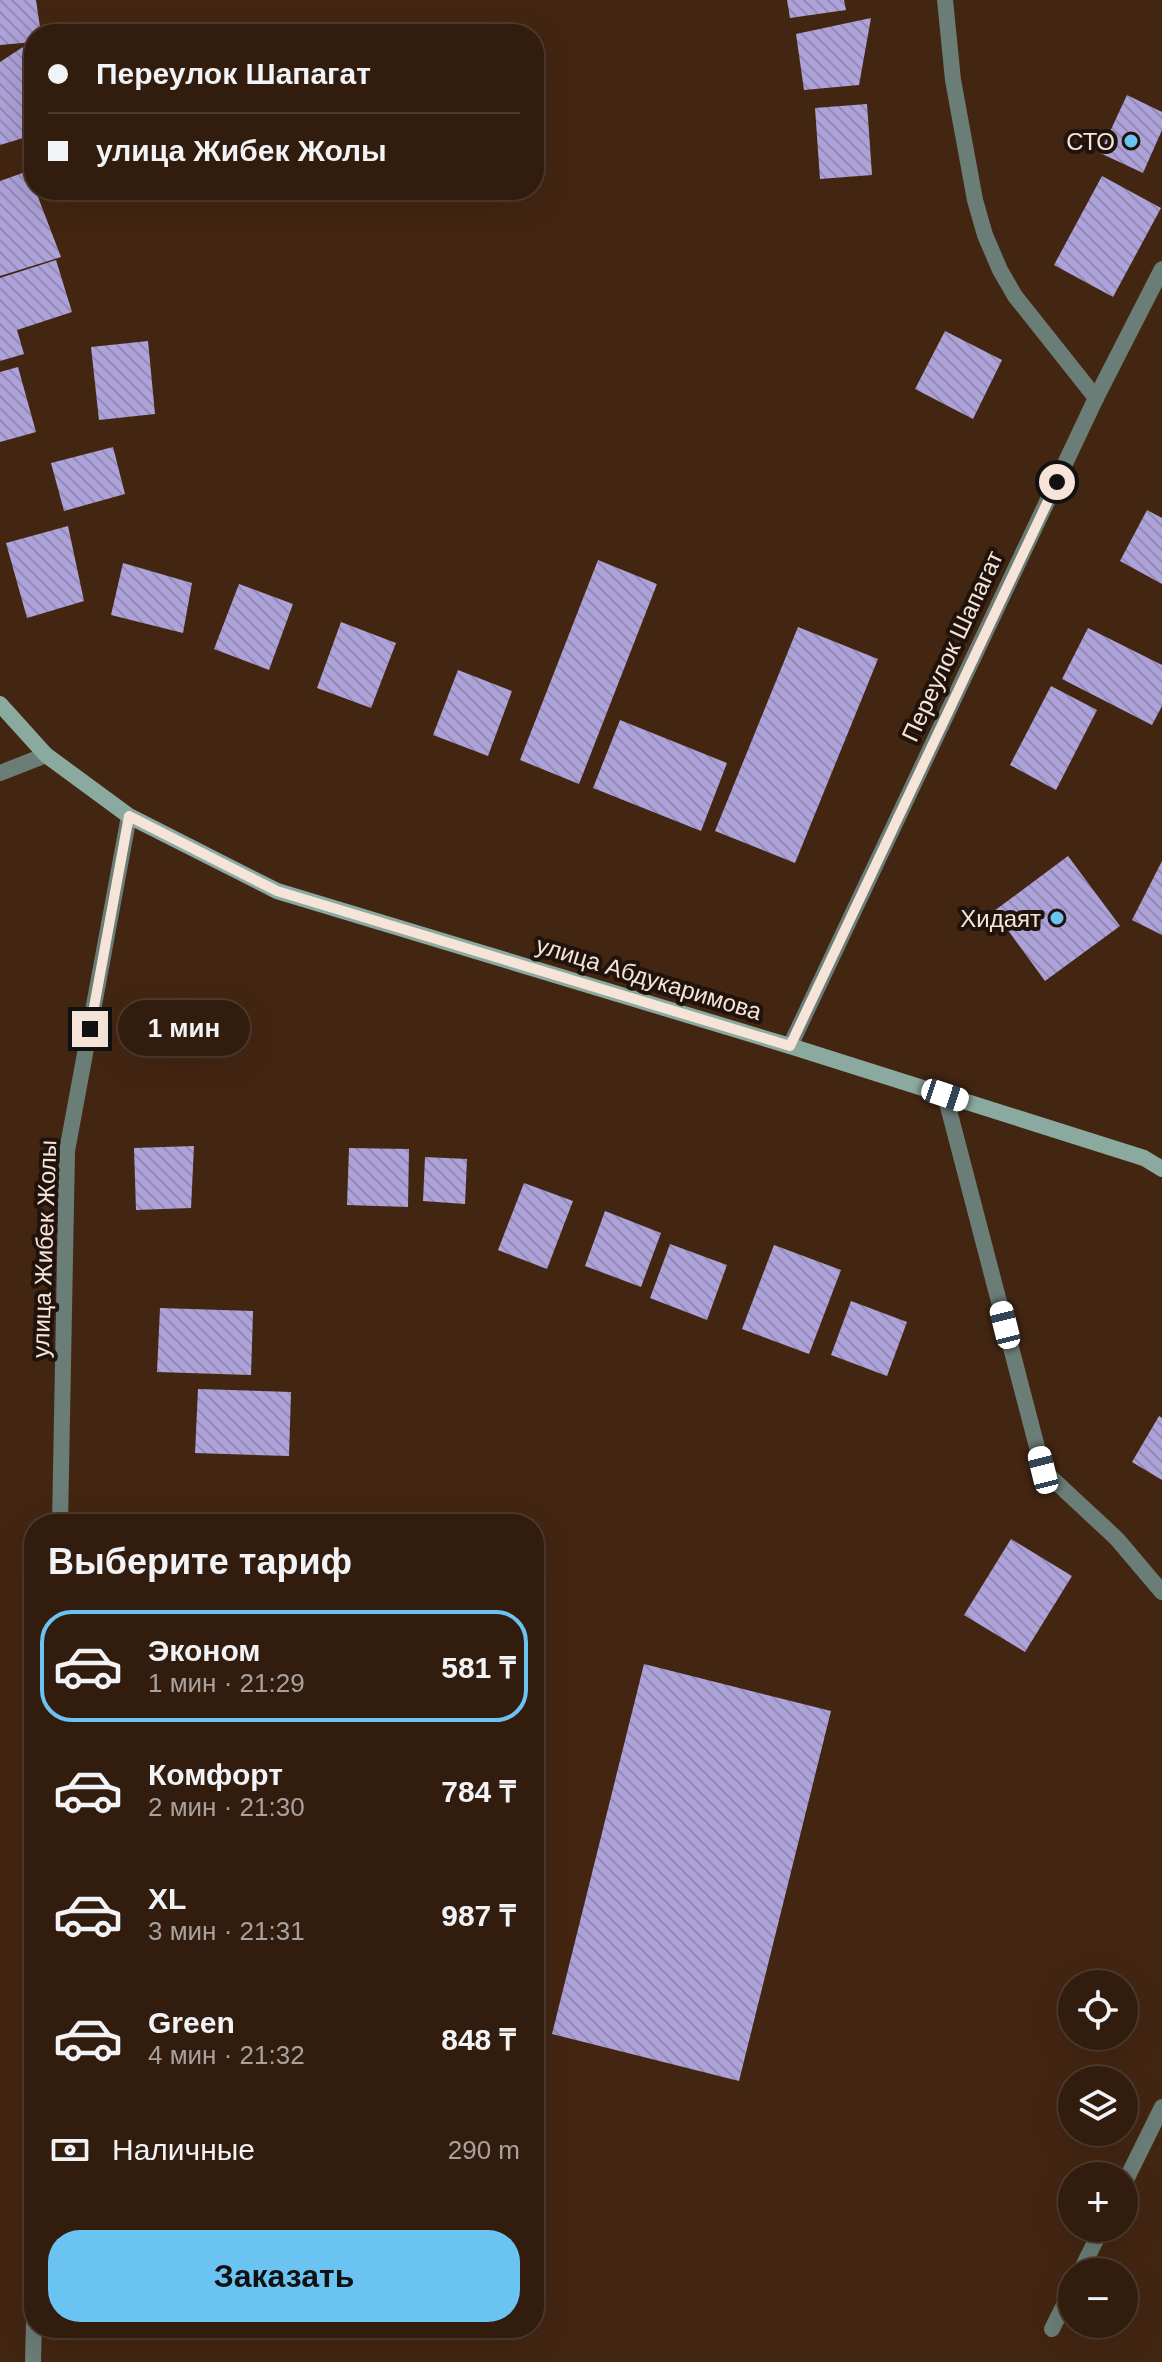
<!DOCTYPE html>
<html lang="ru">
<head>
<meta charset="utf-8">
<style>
	body { margin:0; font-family:Arial,sans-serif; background:#3a2517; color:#f1f3f6; height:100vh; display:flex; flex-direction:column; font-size:30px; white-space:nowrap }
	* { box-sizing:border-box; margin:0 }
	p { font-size:26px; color:#a8a19e }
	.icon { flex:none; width:44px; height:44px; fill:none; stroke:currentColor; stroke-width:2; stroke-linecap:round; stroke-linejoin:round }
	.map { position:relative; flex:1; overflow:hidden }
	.side { position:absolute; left:24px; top:1514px; width:520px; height:824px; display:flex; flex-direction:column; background:#321c0e; border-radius:32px; box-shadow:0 8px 32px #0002,0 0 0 2px #4d3a2e }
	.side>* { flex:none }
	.hud { position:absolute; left:24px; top:24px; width:520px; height:176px; border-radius:32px; box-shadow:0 8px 32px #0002,0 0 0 2px #4d3a2e; display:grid; align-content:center; height:176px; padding:0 24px; background:#321c0e }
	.fabs { position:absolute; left:1058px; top:1970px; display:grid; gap:16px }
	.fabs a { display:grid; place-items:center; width:80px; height:80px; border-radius:50%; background:#321c0e; box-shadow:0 8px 32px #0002,0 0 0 2px #4d3a2e; font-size:40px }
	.end { position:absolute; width:36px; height:36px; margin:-18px; border:10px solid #f7e4d8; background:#111; box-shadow:0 0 0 4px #111 }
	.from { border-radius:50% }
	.bubble { position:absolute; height:56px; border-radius:28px; background:#321c0e; box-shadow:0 8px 32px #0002,0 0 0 2px #4d3a2e; font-size:26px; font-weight:700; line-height:56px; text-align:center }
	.car { position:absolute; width:24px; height:48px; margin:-24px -12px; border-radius:10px; box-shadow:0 0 6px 2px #0007; background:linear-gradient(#fff 24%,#345 0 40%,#fff 0 76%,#345 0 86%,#fff 0) }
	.hud b { display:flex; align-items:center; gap:28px; height:76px; font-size:30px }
	.hud b+b { border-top:2px solid #4d3a2e }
	.hud i { width:20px; height:20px; background:#f1f3f6 }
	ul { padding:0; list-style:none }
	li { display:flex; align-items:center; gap:24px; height:112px; margin:0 16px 12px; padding:0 8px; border:4px solid transparent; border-radius:32px }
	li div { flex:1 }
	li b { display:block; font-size:30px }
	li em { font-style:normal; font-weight:700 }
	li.selected { border-color:#6bc3f2 }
	li>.icon { width:72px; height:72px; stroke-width:1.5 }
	h2 { padding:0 24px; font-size:36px; line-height:96px }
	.pay { display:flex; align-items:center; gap:20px; height:88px; padding:0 24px; font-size:30px }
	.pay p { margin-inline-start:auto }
	.button { display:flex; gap:16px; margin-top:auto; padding:16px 24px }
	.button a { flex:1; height:92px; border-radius:32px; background:#6bc3f2; color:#111; font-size:32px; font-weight:700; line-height:92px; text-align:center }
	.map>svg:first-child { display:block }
</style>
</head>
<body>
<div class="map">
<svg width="1162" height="2362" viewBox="0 0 1162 2362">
	<defs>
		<pattern id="building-back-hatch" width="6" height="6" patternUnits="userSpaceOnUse" patternTransform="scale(2)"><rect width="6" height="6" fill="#ada2d9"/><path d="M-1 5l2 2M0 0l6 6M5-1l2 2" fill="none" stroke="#948ab3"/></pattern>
	</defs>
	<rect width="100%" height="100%" fill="#432612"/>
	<g fill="url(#building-back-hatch)">
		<polygon points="0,0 36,0 41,34 34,34 34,42 0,45"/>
		<polygon points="787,0 844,0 846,10 790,18"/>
		<polygon points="871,18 859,85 804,90 796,34"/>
		<polygon points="23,47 33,135 0,145 0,62"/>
		<polygon points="1127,95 1162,112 1162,130 1143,173 1100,153"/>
		<polygon points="867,104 872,175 820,179 815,108"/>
		<polygon points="28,171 61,257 0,276 0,181"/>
		<polygon points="1102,176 1161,208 1113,297 1054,265"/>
		<polygon points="56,260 72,312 17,330 24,354 0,361 0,278"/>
		<polygon points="945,331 1002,360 973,419 915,389"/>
		<polygon points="148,341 155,414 99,420 91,347"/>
		<polygon points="18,367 36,432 0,442 0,372"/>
		<polygon points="113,447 125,494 64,511 51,463"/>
		<polygon points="1147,510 1162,518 1162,584 1120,561"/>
		<polygon points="68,526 84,601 27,618 6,543"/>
		<polygon points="598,560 657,584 579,784 520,760"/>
		<polygon points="123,563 192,583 183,633 111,615"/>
		<polygon points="239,584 293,604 269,670 214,649"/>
		<polygon points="341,622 396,643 371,708 317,688"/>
		<polygon points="798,627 878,659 795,863 715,831"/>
		<polygon points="1088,628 1162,665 1162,706 1152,725 1062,679"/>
		<polygon points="458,670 512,691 488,756 433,735"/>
		<polygon points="1051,686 1097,710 1056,790 1010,765"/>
		<polygon points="620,720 727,763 701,831 593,788"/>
		<polygon points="1068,856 1120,926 1045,981 994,911"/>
		<polygon points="1162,861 1162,935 1132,920"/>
		<polygon points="194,1146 191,1208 136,1210 134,1148"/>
		<polygon points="349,1148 409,1149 408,1207 347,1205"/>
		<polygon points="425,1157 467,1159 465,1204 423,1201"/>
		<polygon points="524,1183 573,1201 547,1269 498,1250"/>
		<polygon points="605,1211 661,1233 641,1287 585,1266"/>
		<polygon points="670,1244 727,1265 707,1320 650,1298"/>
		<polygon points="774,1245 841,1270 809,1354 742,1329"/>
		<polygon points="851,1301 907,1322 887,1376 831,1355"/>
		<polygon points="160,1308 253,1311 251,1375 157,1372"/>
		<polygon points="198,1389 291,1392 289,1456 195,1453"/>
		<polygon points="1159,1416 1162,1418 1162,1480 1132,1462"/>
		<polygon points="245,1516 246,1524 189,1524 188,1520"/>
		<polygon points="1011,1539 1072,1576 1025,1652 964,1615"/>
		<polygon points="644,1664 831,1711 739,2081 552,2034"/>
	</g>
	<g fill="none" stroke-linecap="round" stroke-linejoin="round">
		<g stroke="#6a7d76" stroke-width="16">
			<polyline points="945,0 953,80 975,200 985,235 1000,270 1015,296 1096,398"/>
			<polyline points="945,1095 1043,1470 1117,1539 1162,1592"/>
			<polyline points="1124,2184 1162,2107"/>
			<polyline points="1080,2272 1102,2228"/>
			<polyline points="1052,2329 1072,2289"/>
		</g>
		<g stroke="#6a7d76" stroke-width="16">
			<polyline points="0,773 46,755"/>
			<polyline points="790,1046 1096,398 1162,269"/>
			<polyline points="60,1524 67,1151 129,816"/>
			<polyline points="33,2362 34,2322"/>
		</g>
		<polyline stroke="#8aa99f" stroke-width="16" points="0,704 46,755 129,816 277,891 790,1046 1144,1158 1162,1169"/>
	</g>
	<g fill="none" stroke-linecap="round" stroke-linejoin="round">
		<polyline stroke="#f7e4d8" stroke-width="10" points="90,1029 129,816 277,891 790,1046 1057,482"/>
	</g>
	<g fill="#6bc3f2" stroke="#20130b" stroke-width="3">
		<circle cx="1131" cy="141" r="8"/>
		<circle cx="1057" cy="918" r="8"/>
	</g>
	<g text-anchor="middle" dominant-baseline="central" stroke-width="8" stroke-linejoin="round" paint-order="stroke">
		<g font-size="24" fill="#f7e4d8" stroke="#20130b" text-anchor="end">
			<text x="1115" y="141">СТО</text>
			<text x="1041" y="918">Хидаят</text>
		</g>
		<g font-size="24" fill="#f7e4d8" stroke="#20130b">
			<text transform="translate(952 646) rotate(-65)">Переулок Шапагат</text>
			<text transform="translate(649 978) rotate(17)">улица Абдукаримова</text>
			<text transform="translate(44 1249) rotate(-88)">улица Жибек Жолы</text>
		</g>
	</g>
</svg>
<div class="fabs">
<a><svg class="icon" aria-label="locate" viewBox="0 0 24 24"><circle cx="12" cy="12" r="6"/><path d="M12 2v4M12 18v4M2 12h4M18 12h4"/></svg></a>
<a><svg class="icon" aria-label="layers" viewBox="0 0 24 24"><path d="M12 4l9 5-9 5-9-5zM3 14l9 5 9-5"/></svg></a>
<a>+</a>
<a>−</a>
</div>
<i class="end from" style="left:1057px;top:482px"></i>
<i class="end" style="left:90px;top:1029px"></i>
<div class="bubble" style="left:118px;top:1000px;width:132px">1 мин</div>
<i class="car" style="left:945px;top:1095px;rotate:108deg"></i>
<i class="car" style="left:1005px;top:1325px;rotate:346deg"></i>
<i class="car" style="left:1043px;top:1470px;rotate:346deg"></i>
<div class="hud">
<b><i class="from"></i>Переулок Шапагат</b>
<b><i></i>улица Жибек Жолы</b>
</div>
<section class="side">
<h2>Выберите тариф</h2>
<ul>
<li class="selected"><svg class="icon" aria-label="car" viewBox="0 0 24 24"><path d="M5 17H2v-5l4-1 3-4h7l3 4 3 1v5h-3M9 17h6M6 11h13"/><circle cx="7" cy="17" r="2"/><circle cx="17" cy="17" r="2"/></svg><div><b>Эконом</b><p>1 мин · 21:29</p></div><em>581 ₸</em></li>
<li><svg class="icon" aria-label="car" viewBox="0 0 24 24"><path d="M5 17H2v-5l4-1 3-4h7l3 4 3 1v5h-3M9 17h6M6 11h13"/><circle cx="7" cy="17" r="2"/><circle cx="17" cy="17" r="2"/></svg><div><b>Комфорт</b><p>2 мин · 21:30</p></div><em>784 ₸</em></li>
<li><svg class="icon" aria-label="car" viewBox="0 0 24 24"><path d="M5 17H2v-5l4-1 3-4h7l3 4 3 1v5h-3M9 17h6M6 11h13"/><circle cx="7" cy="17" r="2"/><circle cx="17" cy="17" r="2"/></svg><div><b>XL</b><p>3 мин · 21:31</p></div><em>987 ₸</em></li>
<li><svg class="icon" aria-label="car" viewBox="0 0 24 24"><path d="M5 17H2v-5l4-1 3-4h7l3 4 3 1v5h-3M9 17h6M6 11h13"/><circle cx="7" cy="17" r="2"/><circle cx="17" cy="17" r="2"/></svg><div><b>Green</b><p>4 мин · 21:32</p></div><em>848 ₸</em></li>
</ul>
<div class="pay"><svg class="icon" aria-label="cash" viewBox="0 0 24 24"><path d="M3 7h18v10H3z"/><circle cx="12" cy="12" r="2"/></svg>Наличные<p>290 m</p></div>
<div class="button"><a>Заказать</a></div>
</section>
</div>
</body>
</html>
